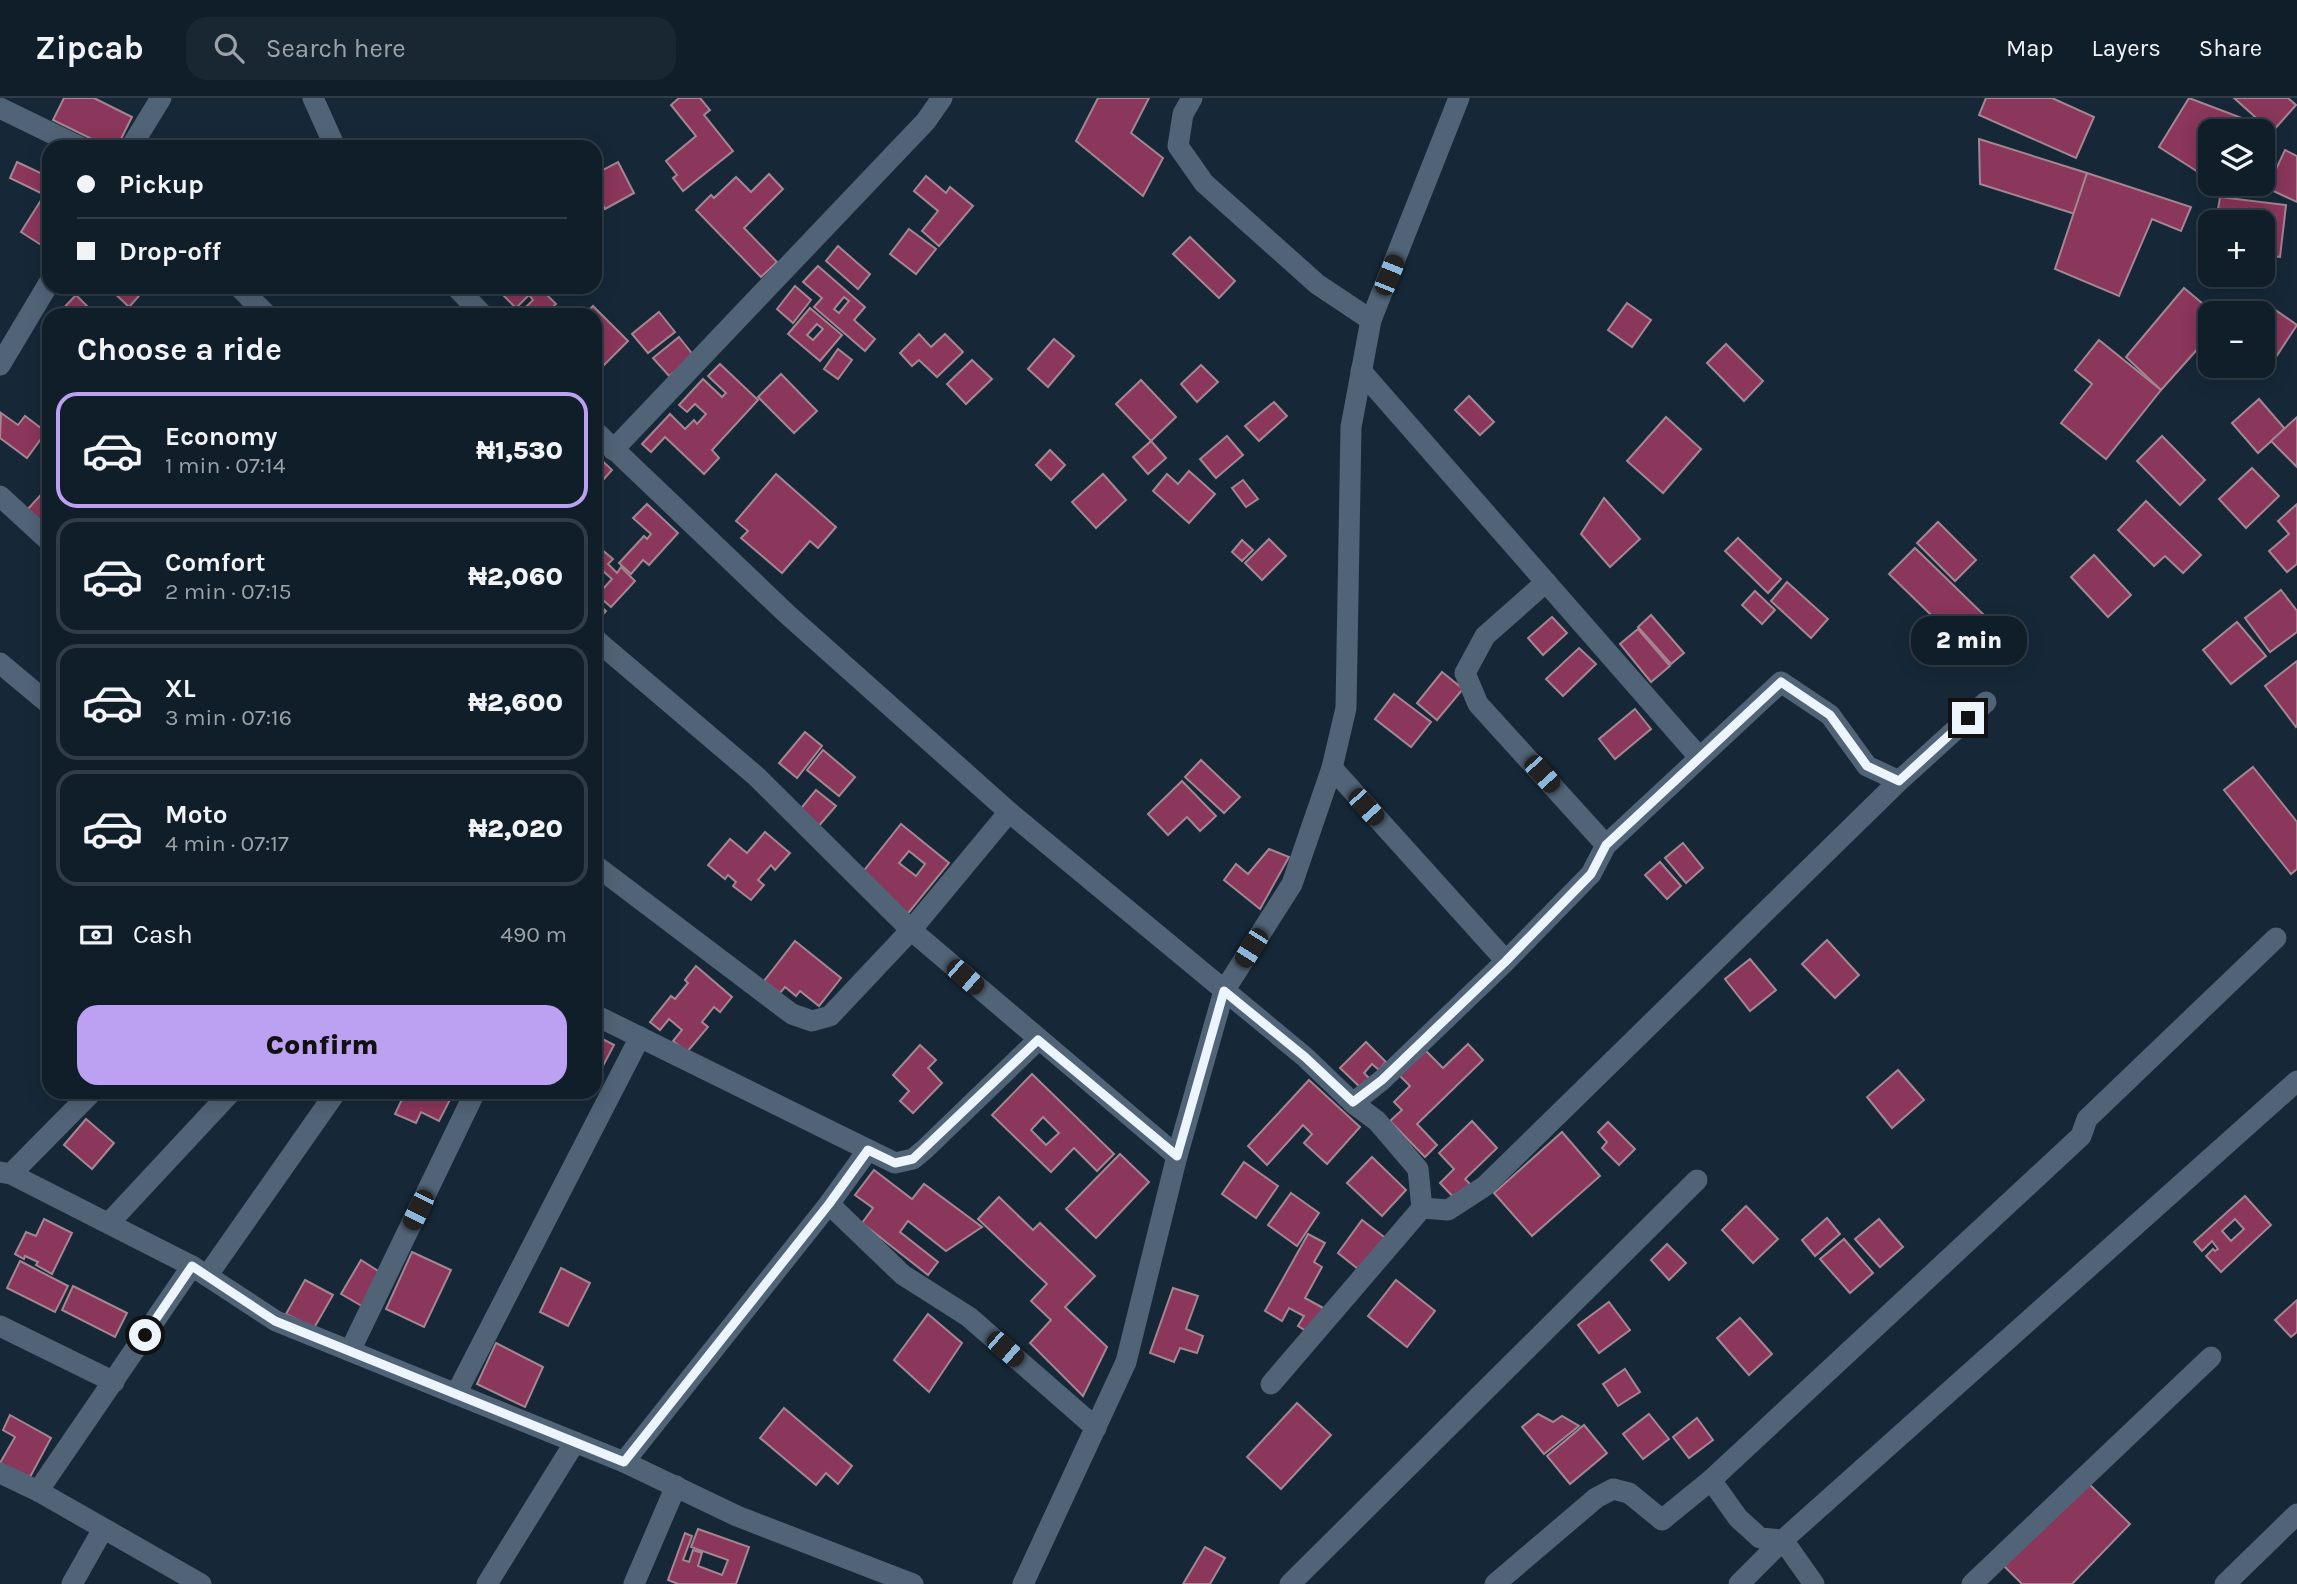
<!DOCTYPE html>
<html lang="en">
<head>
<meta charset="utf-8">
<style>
	body { margin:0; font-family:Karla,sans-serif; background:#192732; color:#f1f3f6; height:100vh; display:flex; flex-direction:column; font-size:26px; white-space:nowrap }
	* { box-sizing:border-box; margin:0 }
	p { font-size:23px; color:#9ca2a8 }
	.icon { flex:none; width:38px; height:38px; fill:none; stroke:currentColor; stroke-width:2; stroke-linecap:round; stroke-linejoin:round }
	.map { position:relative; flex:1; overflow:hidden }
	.drawer { position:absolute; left:42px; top:210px; width:560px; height:791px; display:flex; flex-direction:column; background:#101e2a; border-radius:21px; box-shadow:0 4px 18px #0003,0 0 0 2px #303c47 }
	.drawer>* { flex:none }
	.top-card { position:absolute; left:42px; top:42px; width:560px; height:154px; border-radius:21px; box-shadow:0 4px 18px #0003,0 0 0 2px #303c47; display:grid; align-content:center; height:154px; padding:0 35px; background:#101e2a }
	.tools { position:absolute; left:2198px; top:21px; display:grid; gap:14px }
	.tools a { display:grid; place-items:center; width:77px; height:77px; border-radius:14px; background:#101e2a; box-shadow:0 4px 18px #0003,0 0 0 2px #303c47; font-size:35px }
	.end { position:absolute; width:32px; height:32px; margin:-16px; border:9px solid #ecf5fe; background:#111; box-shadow:0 0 0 4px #111 }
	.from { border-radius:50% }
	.bubble { position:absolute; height:49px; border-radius:21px; background:#101e2a; box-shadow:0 4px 18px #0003,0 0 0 2px #303c47; font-size:23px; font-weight:800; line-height:49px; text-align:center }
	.car { position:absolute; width:21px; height:42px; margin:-21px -10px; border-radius:9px; box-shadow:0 0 5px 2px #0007; background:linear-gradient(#222 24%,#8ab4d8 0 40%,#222 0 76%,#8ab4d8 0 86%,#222 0) }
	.top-card b { display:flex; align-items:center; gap:24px; height:66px; font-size:26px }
	.top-card b+b { border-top:2px solid #303c47 }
	.top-card i { width:18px; height:18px; background:#f1f3f6 }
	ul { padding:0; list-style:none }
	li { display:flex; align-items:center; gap:21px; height:116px; margin:0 14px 10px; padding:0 21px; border:4px solid #303c47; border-radius:21px }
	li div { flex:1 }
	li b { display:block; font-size:26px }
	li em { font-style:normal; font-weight:800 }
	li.active { border-color:#bca0f2 }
	li>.icon { width:63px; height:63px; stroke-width:1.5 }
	h2 { padding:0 35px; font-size:32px; line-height:84px }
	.pay { display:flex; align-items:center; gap:18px; height:77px; padding:0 35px; font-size:26px }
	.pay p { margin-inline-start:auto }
	.cta { display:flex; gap:14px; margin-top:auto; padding:14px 35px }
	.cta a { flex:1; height:80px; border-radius:21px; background:#bca0f2; color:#111; font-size:28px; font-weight:800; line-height:80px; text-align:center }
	header { display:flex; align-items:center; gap:42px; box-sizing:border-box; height:98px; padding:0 35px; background:#101e2a; border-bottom:2px solid #303c47 }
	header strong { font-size:33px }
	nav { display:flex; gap:38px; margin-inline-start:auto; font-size:24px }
	.search { width:490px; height:63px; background:#192732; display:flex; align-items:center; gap:18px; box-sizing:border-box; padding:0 24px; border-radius:21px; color:#9ca2a8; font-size:26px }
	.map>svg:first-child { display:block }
</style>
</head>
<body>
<header>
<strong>Zipcab</strong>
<div class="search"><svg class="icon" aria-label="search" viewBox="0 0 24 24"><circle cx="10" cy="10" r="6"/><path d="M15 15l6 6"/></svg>Search here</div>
<nav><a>Map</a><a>Layers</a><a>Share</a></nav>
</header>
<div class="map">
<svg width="2297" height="1486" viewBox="0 0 2297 1486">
	<rect width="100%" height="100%" fill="#162838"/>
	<g fill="#8b365b" stroke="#a38690" stroke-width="2" fill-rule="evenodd">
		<polygon points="64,0 94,0 132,19 117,49 108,49 53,22"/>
		<polygon points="679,0 700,0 710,12 704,17 733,53 683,93 673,80 677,77 666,63 696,38 671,7"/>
		<polygon points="1098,0 1149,0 1131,35 1163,60 1143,98 1076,43"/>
		<polygon points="1986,0 2052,0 2094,19 2076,60 1979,17"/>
		<polygon points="2189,0 2247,22 2240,33 2210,33 2209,81 2159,49"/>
		<polygon points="2234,0 2288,0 2296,7 2272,34"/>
		<polygon points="1979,41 2087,75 2075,116 1980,86"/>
		<polygon points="2285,52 2297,58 2297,104 2267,90"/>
		<polygon points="17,64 49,79 43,96 10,80"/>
		<polygon points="618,64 634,95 605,111 595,91 595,76"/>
		<polygon points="2087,75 2191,109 2181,133 2152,121 2119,198 2055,171"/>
		<polygon points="769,76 783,91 744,130 777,164 761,179 696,112 711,97 714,100 736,79 751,94"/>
		<polygon points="926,78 946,95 950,89 973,108 939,148 922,133 938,113 914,93"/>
		<polygon points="43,99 49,102 49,152 21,134"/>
		<polygon points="2220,99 2286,107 2280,159 2263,157 2263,124 2216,124"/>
		<polygon points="909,131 936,151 916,176 890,156"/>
		<polygon points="1190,139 1235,183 1219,200 1173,156"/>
		<polygon points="838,148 870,176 858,191 826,163"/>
		<path d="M818,168L865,209L854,222L875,241L865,253L814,209L822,200L803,184ZM844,199L849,203L839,215L834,211Z"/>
		<polygon points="795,188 811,202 793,225 777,211"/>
		<polygon points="108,189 147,189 129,209"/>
		<polygon points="495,189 539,189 556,206 544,217 518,217 533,202 529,197 516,210"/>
		<polygon points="2184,190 2214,215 2210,215 2210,237 2161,292 2126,259"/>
		<polygon points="76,197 96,217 57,217"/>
		<polygon points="2264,204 2297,227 2274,262 2263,254 2263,215 2256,215"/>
		<polygon points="1627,205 1651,222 1632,249 1608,232"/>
		<polygon points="593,208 628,243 600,271 595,266 595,217 584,217"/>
		<path d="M810,210L842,237L820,263L788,236ZM817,226L823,231L813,242L807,237Z"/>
		<polygon points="659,214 675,234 648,255 632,236"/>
		<polygon points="919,236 931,249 945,236 963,254 937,279 919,262 912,268 900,255"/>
		<polygon points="679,239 694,258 669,278 653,260"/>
		<polygon points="1054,241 1074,258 1048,289 1028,271"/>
		<polygon points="2099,242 2161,292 2106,361 2061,325 2092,286 2075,272"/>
		<polygon points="1726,246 1763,283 1744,303 1707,265"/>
		<polygon points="838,251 852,262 838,281 824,271"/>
		<polygon points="972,262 992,281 966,306 947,286"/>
		<polygon points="720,266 758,302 712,352 719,360 704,376 665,339 651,354 642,346 670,316 685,331 694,322 697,326 706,316 695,306 687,314 679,307 703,281 722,299 726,295 708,278"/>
		<polygon points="1201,267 1218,284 1197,304 1181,286"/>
		<polygon points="781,276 817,313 794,335 758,299"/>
		<polygon points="1141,282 1176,319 1151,343 1116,306"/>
		<polygon points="1469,298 1494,324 1480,337 1455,312"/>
		<polygon points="2259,301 2285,331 2258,355 2232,325"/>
		<polygon points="1274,304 1287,318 1259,343 1245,328"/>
		<polygon points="1,315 18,327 25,318 46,334 27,360 0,340"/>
		<polygon points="1666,319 1701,351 1663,395 1627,363"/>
		<polygon points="2297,319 2297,369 2271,343"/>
		<polygon points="1227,338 1243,357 1216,380 1200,361"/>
		<polygon points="2162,338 2205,382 2180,407 2137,363"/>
		<polygon points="1151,343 1166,360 1148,376 1133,359"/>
		<polygon points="1050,352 1065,367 1051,382 1036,367"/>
		<polygon points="595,356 612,372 596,390 595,388"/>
		<polygon points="2252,370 2279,398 2246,430 2219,401"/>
		<polygon points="1189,373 1215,396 1189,425 1153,393 1167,376 1178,386"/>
		<polygon points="776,376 836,429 818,450 810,443 782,475 741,440 748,433 736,423"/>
		<polygon points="1103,376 1126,402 1096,430 1072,404"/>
		<polygon points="1243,382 1258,401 1246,409 1232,390"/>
		<polygon points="49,388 49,434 26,413"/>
		<polygon points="1604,400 1640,441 1610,469 1581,436"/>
		<polygon points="2146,403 2201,457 2183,475 2165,458 2154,468 2118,432"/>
		<polygon points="647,406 678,435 649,467 643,462 631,476 619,465 644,438 647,441 651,436 633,420"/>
		<polygon points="2297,406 2297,466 2287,474 2269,453 2289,436 2278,423"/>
		<polygon points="1938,424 1976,462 1955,483 1917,445"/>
		<polygon points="1738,440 1781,481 1768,495 1725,453"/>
		<polygon points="1269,441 1286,458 1262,482 1245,465"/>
		<polygon points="1242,442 1253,452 1242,463 1232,454"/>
		<polygon points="600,450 613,461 608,466 617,475 621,469 635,483 611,509 595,495 595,487 601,493 612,481 603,473 595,482 595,456"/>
		<polygon points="1915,450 1985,518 1960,545 1889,476"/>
		<polygon points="2094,457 2131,497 2108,519 2071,479"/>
		<polygon points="1787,484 1828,521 1811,540 1771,503"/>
		<polygon points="2281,492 2297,513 2297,534 2270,554 2245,520"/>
		<polygon points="1755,493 1775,512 1762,526 1742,507"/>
		<polygon points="595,503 606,513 595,525"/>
		<polygon points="1651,517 1684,555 1671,566 1638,529"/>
		<polygon points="1552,519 1567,535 1543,557 1528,540"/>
		<polygon points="2237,524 2266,558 2231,586 2203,552"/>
		<polygon points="1638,531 1670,568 1651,584 1620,546"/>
		<polygon points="1579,550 1596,566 1563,598 1546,581"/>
		<polygon points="2297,563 2297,628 2296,629 2265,588"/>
		<polygon points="1442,574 1463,591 1437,622 1417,605"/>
		<polygon points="1394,596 1431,624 1411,649 1375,621"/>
		<polygon points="1635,611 1651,631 1615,661 1599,641"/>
		<polygon points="805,634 822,648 797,680 779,665"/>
		<polygon points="823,652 855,679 839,698 807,672"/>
		<polygon points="1201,662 1240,699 1224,715 1185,679"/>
		<polygon points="2253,669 2297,724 2297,771 2291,776 2224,692"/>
		<polygon points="1182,683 1216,718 1200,733 1187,719 1168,737 1148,716"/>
		<polygon points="816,692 836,708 817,730 798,714"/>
		<path d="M901,726L949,765L905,819L858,780ZM909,753L925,766L916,778L899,765Z"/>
		<polygon points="765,734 790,755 775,772 771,767 758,782 764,787 751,802 733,788 736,784 728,777 725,781 708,767 730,741 747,755"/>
		<polygon points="1683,745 1703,770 1686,785 1665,760"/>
		<polygon points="1269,751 1289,759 1260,811 1224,782 1236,766 1248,776"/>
		<polygon points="1660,764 1681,788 1667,801 1645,777"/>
		<polygon points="1827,842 1859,877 1835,900 1802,866"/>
		<polygon points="795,843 841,880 819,908 800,893 796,898 785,889 780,895 764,883"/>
		<polygon points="1750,861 1776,892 1750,913 1725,881"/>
		<polygon points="696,868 732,899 720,914 714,909 702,924 708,929 687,954 673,943 682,932 669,921 660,932 650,924 671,898 675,901 688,885 685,882"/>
		<polygon points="595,937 614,947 595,983"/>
		<polygon points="1366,944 1386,964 1379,972 1372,966 1364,975 1370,981 1361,990 1340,970"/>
		<polygon points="1468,946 1483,962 1417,1026 1437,1047 1425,1059 1390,1023 1402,1012 1394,1004 1410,988 1395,973 1421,948 1443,970"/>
		<polygon points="920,947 936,962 928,970 942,985 913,1015 900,1003 909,993 893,977"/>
		<polygon points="1898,972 1924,1002 1892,1030 1867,999"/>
		<path d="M1032,976L1114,1056L1097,1073L1074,1050L1051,1074L992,1017ZM1043,1019L1059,1035L1046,1047L1031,1032Z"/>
		<polygon points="1309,982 1360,1029 1327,1066 1304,1045 1312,1036 1303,1027 1267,1067 1248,1048"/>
		<polygon points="412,994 454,994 439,1023 421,1014 416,1025 395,1016 405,995 411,997"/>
		<polygon points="86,1021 114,1045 92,1071 64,1047"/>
		<polygon points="1472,1023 1497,1050 1465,1081 1473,1089 1458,1104 1440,1085 1454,1071 1439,1055"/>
		<polygon points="1608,1024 1635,1051 1619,1067 1602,1050 1607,1044 1598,1034"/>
		<polygon points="1562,1034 1600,1078 1532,1138 1494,1095"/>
		<polygon points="1120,1056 1149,1084 1096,1140 1066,1111"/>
		<polygon points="1372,1059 1406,1092 1382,1118 1347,1085"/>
		<polygon points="1244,1064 1278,1088 1256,1120 1222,1096"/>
		<polygon points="874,1072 912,1101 924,1086 982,1129 946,1153 908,1123 900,1134 938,1164 928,1177 862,1125 873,1110 855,1097"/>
		<polygon points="1291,1095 1319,1115 1297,1148 1268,1127"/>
		<path d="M2245,1098L2271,1127L2221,1174L2206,1158L2213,1151L2215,1153L2218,1151L2212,1143L2202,1153L2194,1144ZM2235,1121L2244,1131L2231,1143L2222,1133Z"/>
		<polygon points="999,1099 1033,1132 1040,1125 1095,1178 1065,1209 1107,1249 1083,1298 1030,1245 1051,1222 1031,1203 1047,1186 978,1121"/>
		<polygon points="1746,1108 1778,1141 1753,1165 1722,1132"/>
		<polygon points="1827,1120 1840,1136 1815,1158 1802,1142"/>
		<polygon points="44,1121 72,1135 52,1176 36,1167 38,1164 25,1158 24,1161 15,1156 26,1134 36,1138"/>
		<polygon points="1879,1121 1903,1149 1880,1169 1855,1141"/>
		<polygon points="1362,1122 1388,1142 1363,1175 1338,1155"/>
		<polygon points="1308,1136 1325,1145 1314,1164 1322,1169 1305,1200 1325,1211 1311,1236 1298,1228 1304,1218 1289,1210 1282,1223 1265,1213"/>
		<polygon points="1844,1141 1873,1175 1850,1195 1820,1161"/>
		<polygon points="1667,1146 1686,1165 1669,1182 1651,1162"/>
		<polygon points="412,1154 451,1172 424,1229 386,1211"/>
		<polygon points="361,1162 386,1178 367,1211 341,1196"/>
		<polygon points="20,1163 68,1188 55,1214 7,1190"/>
		<polygon points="561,1170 590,1185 568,1228 540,1214"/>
		<polygon points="305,1182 333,1197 314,1230 286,1216"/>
		<polygon points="1396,1182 1435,1213 1407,1249 1368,1218"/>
		<polygon points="73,1188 127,1215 115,1239 62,1212"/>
		<polygon points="1173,1190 1198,1198 1186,1231 1203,1238 1197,1255 1180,1250 1174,1264 1150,1255"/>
		<polygon points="2297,1202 2297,1234 2291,1239 2275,1222"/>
		<polygon points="1609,1204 1630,1232 1599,1255 1578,1227"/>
		<polygon points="928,1216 962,1245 929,1294 894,1262"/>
		<polygon points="1740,1220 1772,1256 1749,1277 1717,1240"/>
		<polygon points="496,1245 543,1269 525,1309 477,1286"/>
		<polygon points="1625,1271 1640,1294 1618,1308 1603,1286"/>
		<polygon points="1297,1305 1331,1337 1281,1391 1247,1359"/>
		<polygon points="784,1310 852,1368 838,1386 826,1375 816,1387 760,1340"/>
		<polygon points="1538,1316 1553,1324 1562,1318 1579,1328 1544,1356 1522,1329"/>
		<polygon points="1649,1316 1669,1341 1643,1361 1623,1336"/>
		<polygon points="10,1317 51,1340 29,1381 0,1365 15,1339 3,1332"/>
		<polygon points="1697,1320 1713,1342 1689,1360 1673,1339"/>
		<polygon points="1584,1327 1607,1355 1570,1386 1547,1358"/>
		<polygon points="2087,1384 2130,1426 2072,1486 2022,1486 2004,1468"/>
		<polygon points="698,1431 749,1449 736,1486 678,1486 668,1482 685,1435 692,1438 683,1462 689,1464 693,1452 702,1455 698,1468 722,1477 728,1462 691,1449"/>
		<polygon points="1205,1449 1225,1460 1210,1486 1183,1486"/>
	</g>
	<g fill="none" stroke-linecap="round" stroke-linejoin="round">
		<g stroke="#516477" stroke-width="21">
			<polyline points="313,0 335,49"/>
			<polyline points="1192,0 1183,16 1178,48 1204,85 1317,186 1371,222"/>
			<polyline points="0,10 80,49"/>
			<polyline points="131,49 161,0"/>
			<polyline points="239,189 267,217"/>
			<polyline points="456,189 483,217"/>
			<polyline points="0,267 49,185"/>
			<polyline points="1361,273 1699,659"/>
			<polyline points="595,333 788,517 1009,714 1305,959 1353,1005 1382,982 1506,863 1591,776 1606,747 1781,584 1830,617 1867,668 1899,683 1986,604"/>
			<polyline points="613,352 926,23 942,0"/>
			<polyline points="0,398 49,443"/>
			<polyline points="1546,484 1485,538 1465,575 1478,606 1606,747"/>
			<polyline points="595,541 756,678 911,832 1177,1058"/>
			<polyline points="0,565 49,606"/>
			<polyline points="1332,670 1506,863"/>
			<polyline points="595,767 792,916 812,923 830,918 911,832 1009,714"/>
			<polyline points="595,917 895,1065 913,1061 925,1051 1038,942"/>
			<polyline points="1353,1005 1377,1023 1418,1071 1422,1110"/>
			<polyline points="0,1074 11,1076 192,1168 276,1223 624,1364 737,1418 913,1486"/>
			<polyline points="11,1076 92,994"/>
			<polyline points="829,1106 903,1177 969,1219 1096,1330"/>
			<polyline points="109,1125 231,994"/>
			<polyline points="207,1178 336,994"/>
			<polyline points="0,1228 114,1284"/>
			<polyline points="350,1253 475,994"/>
			<polyline points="1271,1286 1422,1110 1448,1112 1485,1088 1899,683"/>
			<polyline points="456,1296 640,939"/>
			<polyline points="624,1364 829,1106 868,1052"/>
			<polyline points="0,1375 38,1393 201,1486"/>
			<polyline points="1711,1382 1738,1420 1760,1440 1783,1442 2297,983"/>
			<polyline points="38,1393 192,1168"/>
			<polyline points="72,1486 103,1431"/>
			<polyline points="487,1486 575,1344"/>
			<polyline points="634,1486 676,1388"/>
			<polyline points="1023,1486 1126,1264 1177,1058 1224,893 1292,786 1332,670 1346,610 1351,329 1371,222 1459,0"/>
			<polyline points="1290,1486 1697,1082"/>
			<polyline points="1495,1486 1596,1400 1613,1391 1629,1395 1662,1422 1711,1382 2081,1038 2087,1021 2276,840"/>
			<polyline points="1739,1486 1783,1442 1814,1486"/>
			<polyline points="1972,1486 2211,1259"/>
			<polyline points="2225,1486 2297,1416"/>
		</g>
	</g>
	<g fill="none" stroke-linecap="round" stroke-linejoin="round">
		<polyline stroke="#ecf5fe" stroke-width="9" points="145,1237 192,1168 275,1223 624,1364 829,1106 868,1052 895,1065 913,1061 1038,942 1177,1058 1224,893 1305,959 1353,1004 1382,982 1506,863 1591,776 1606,747 1781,584 1830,617 1867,668 1899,683 1968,620"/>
	</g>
</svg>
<div class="tools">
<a><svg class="icon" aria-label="layers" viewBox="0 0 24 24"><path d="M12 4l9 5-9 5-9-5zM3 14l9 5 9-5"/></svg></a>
<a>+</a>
<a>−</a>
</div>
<i class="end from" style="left:145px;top:1237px"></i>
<i class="end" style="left:1968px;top:620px"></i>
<div class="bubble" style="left:1911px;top:518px;width:116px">2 min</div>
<i class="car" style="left:1389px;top:177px;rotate:22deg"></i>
<i class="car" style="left:1542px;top:676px;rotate:138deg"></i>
<i class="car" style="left:1366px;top:709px;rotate:138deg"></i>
<i class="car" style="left:1251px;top:850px;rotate:212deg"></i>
<i class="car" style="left:965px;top:879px;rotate:131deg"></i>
<i class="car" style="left:418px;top:1112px;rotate:206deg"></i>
<i class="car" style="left:1005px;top:1251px;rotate:131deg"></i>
<div class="top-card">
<b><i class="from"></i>Pickup</b>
<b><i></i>Drop-off</b>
</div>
<section class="drawer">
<h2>Choose a ride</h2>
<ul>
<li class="active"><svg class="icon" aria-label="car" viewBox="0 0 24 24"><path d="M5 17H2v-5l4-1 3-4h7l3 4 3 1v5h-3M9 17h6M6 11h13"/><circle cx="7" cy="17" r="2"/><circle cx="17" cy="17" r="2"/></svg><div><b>Economy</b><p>1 min · 07:14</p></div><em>₦1,530</em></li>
<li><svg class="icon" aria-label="car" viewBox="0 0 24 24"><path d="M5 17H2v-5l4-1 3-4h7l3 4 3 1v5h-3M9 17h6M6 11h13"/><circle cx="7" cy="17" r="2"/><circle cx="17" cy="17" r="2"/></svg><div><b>Comfort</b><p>2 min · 07:15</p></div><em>₦2,060</em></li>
<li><svg class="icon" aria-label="car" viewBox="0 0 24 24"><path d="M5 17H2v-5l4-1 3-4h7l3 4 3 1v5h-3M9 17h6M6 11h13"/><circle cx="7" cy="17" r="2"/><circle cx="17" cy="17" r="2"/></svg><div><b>XL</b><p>3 min · 07:16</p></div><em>₦2,600</em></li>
<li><svg class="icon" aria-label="car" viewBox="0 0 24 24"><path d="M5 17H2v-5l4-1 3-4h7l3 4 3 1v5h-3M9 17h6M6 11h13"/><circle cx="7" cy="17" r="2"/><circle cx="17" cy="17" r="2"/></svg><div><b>Moto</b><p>4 min · 07:17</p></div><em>₦2,020</em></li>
</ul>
<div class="pay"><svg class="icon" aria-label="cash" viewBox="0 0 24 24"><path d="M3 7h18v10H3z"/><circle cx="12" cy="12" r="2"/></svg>Cash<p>490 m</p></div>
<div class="cta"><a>Confirm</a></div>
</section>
</div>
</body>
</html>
